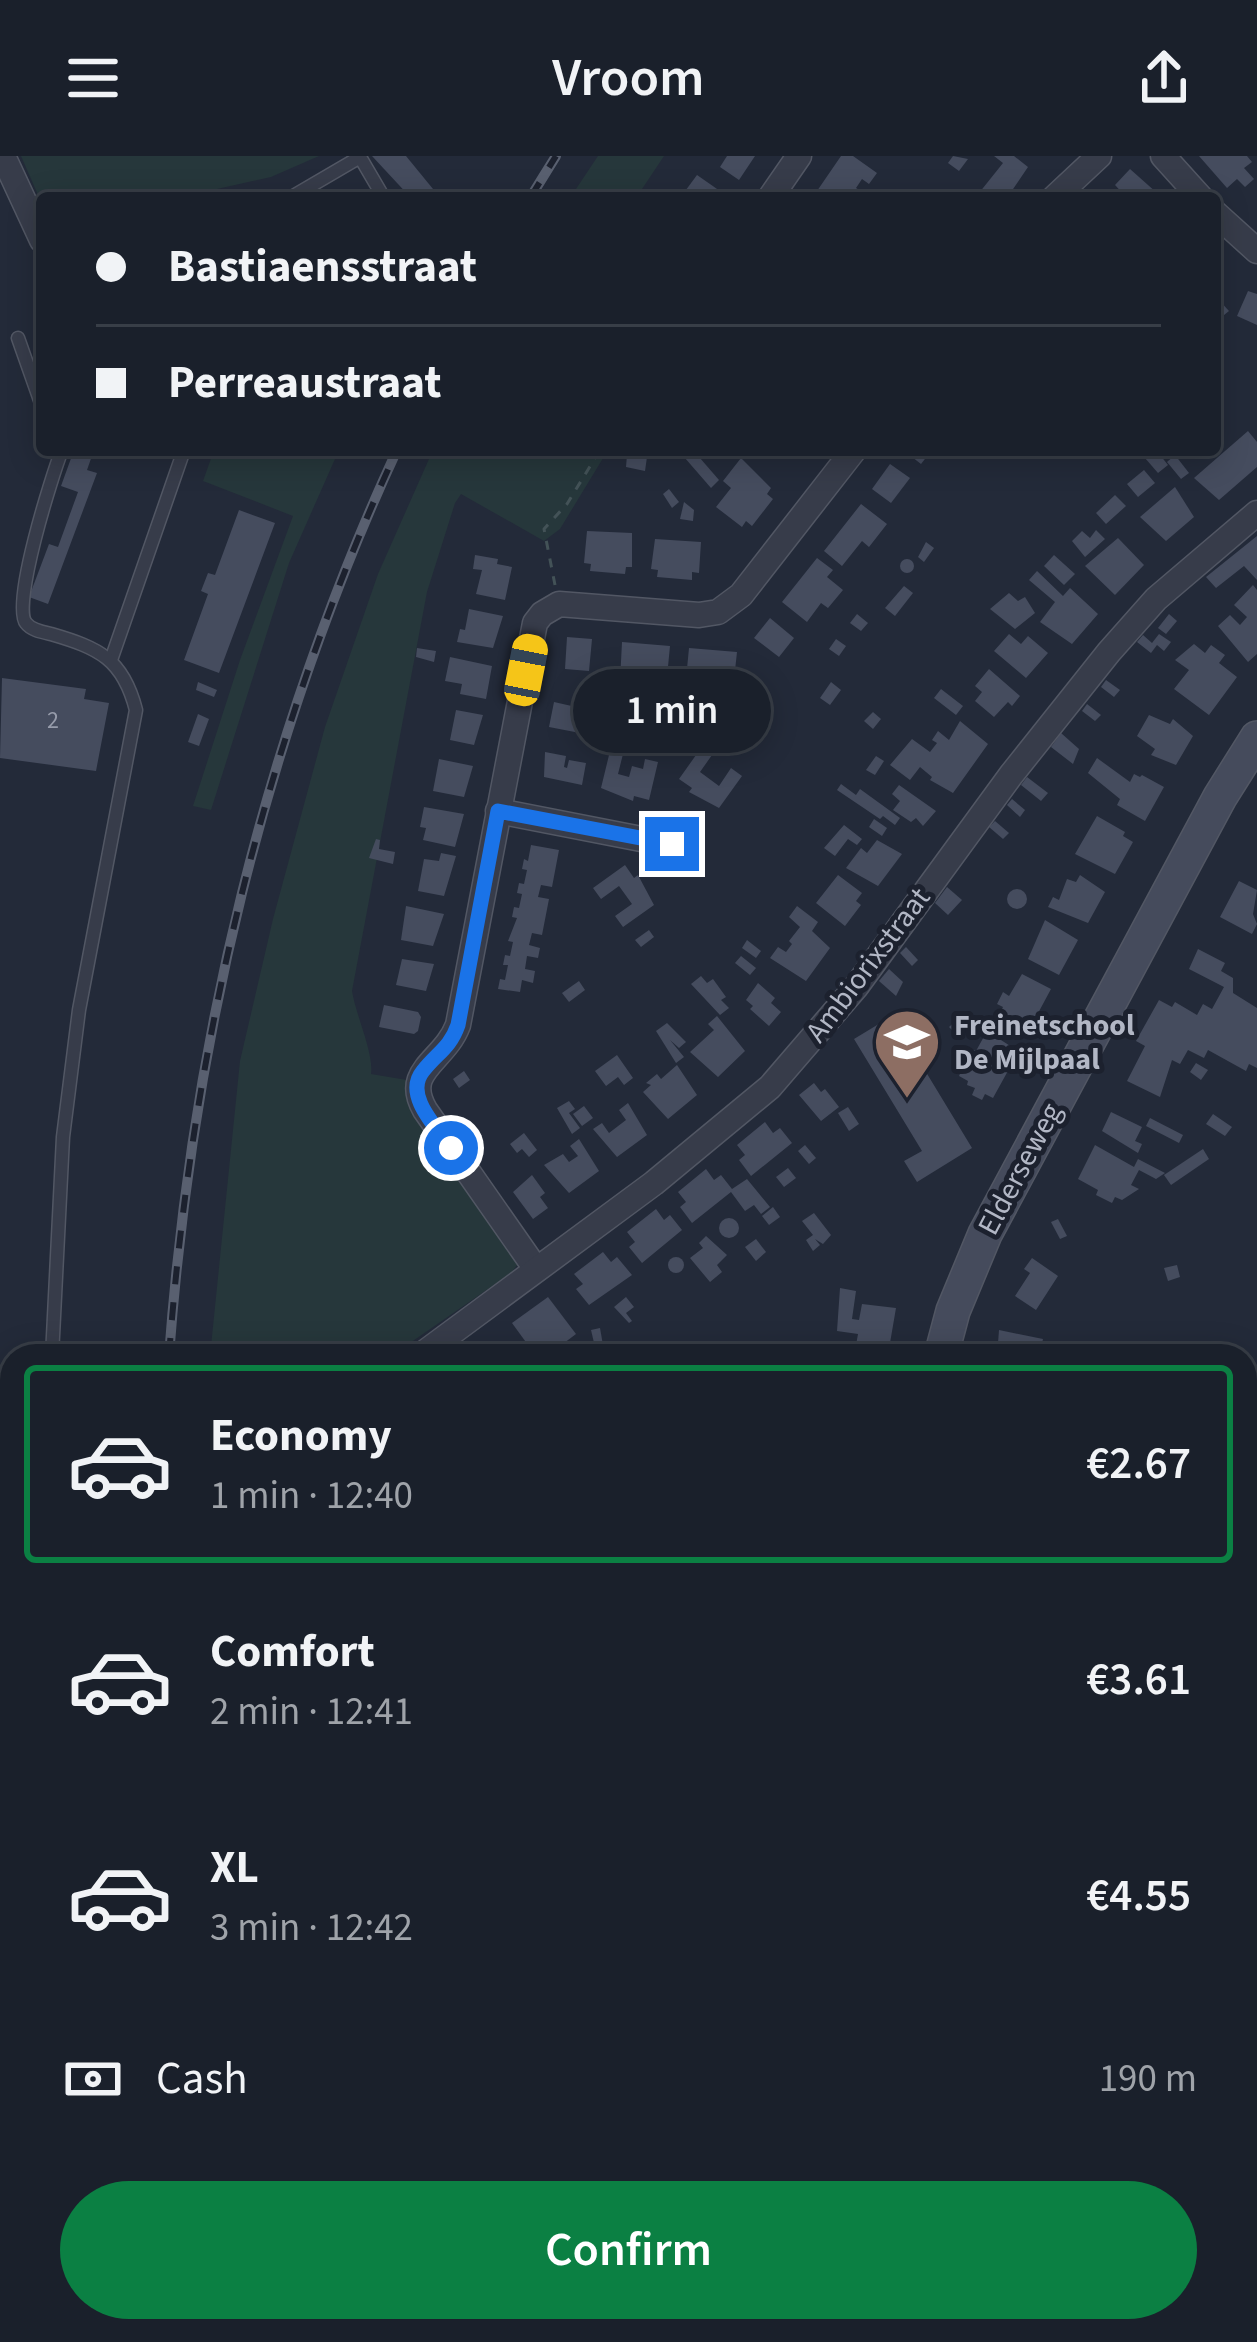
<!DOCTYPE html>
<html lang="en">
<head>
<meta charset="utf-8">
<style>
	body { margin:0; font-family:"Source Sans 3",sans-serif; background:#272d37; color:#f1f3f6; height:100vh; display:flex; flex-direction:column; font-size:45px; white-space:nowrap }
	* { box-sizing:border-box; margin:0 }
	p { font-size:39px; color:#9fa3a9 }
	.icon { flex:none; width:66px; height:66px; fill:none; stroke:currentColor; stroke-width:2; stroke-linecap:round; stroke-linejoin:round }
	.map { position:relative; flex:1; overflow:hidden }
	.sheet { position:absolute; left:0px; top:1188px; width:1257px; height:999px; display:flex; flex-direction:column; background:#1a202b; border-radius:36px 36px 0 0; box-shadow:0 6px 30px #0003,0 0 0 3px #383e47 }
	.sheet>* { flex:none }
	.banner { position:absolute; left:36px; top:36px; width:1185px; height:264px; border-radius:12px; box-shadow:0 6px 30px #0003,0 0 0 3px #383e47; display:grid; align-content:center; height:264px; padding:0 60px; background:#1a202b }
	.end { position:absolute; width:54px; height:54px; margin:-27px; border:15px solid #1a73e8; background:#fff; box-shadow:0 0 0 6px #fff }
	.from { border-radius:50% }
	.bubble { position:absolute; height:84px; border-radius:42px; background:#1a202b; box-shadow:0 6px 30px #0003,0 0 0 3px #383e47; font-size:39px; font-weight:600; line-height:84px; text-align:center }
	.car { position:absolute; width:36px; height:72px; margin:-36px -18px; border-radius:15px; box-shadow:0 0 9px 3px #0007; background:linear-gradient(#f5c518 24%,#345 0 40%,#f5c518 0 76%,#345 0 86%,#f5c518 0) }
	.banner b { display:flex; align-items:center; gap:42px; height:114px; font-size:45px }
	.banner b+b { border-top:3px solid #383e47 }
	.banner i { width:30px; height:30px; background:#f1f3f6 }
	ul { padding:21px 0 0; list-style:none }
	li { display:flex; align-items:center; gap:36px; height:198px; margin:0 24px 18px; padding:0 36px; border:6px solid transparent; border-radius:12px }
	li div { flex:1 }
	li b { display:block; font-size:45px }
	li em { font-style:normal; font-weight:600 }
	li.active { border-color:#0b8043 }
	li>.icon { width:108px; height:108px; stroke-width:1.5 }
	.pay { display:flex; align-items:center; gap:30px; height:132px; padding:0 60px; font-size:45px }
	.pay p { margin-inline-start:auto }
	.primary-button { display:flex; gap:24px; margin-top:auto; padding:24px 60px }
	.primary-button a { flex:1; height:138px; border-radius:72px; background:#0b8043; color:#fff; font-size:48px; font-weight:600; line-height:138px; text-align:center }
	header { display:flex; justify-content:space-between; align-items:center; height:156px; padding:0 60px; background:#1a202b; font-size:54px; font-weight:600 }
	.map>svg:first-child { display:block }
</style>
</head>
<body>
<header><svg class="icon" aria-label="menu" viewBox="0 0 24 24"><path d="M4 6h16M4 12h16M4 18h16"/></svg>Vroom<svg class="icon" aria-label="share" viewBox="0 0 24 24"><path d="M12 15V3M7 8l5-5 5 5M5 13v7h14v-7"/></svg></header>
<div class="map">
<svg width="1257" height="2186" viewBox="0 0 1257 2186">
	<rect width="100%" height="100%" fill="#232a39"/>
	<g fill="#26373b">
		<polygon points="21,0 319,0 271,21 177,42 42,42 42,48"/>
		<polygon points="598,0 664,0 636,42 570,42"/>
		<polygon points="214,294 339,294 289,407 211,654 193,650 240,504 293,360 203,325"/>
		<path d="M433,294H608L560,373L544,385L461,338L455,347L427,436L352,835C356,860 374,897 371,918L407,924L410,944L514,1094L518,1108L511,1117L394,1198L387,1188L348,1200H210L240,905L273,763L325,571L378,418Z"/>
		<polygon points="1257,1701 1257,1795 1245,1794 1245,1702"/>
	</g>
	<g fill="#454c5e">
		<polygon points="372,0 406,0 433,33 424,42 411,42"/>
		<polygon points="727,0 755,0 739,24 720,11"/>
		<polygon points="841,0 853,0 877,17 869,28 862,23 856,32 864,37 861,42 827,42 817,35"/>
		<polygon points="953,0 968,3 959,15 948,7"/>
		<polygon points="994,0 1014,0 1028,11 1007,42 975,42 1003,7"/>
		<polygon points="1199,0 1247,0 1252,6 1244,12 1254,23 1245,31 1237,23 1227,32"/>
		<polygon points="1130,13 1157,37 1155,42 1127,42 1115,29"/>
		<polygon points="697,19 730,42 680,42"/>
		<polygon points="1248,135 1257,138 1257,169 1237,160"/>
		<polygon points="1219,144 1229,155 1218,164 1215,147"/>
		<polygon points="1248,275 1257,286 1257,311 1219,344 1194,322"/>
		<polygon points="74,294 94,294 87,314 97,317 48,448 29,441 49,388 58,391 78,336 61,330"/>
		<polygon points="678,294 693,294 719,324 711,332"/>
		<polygon points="903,294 932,294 921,308"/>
		<polygon points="1138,294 1156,294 1168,309 1158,317"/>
		<polygon points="627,299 647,301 645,315 626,311"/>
		<polygon points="1175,299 1189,317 1181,323 1167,306"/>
		<polygon points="741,302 771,332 767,338 773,343 752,370 746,365 742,371 716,351 731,332 723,325"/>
		<polygon points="890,308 910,322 891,347 872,333"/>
		<polygon points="1144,314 1155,327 1138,341 1127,328"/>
		<polygon points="1175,331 1194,361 1166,385 1140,361"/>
		<polygon points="669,333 679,346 672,352 663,338"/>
		<polygon points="1115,339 1126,350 1106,368 1096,357"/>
		<polygon points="684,346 694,354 693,365 680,363"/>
		<polygon points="861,348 887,368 869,391 862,385 842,410 824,395"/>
		<polygon points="239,354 275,367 219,517 184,504 208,438 201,435 208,417 215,419"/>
		<polygon points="1096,374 1105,383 1085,401 1072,385 1082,375 1090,382"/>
		<polygon points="587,375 632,377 632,411 626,411 625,418 590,415 591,408 584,407"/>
		<polygon points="1257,380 1257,424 1244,410 1216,432 1206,421"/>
		<polygon points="1118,382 1144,409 1115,439 1085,410"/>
		<polygon points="655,383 701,386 699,417 692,416 692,424 657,421 658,414 651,413"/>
		<polygon points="926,386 934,392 924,406 918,401"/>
		<polygon points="475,399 498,403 497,408 512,411 505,444 476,438 482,414 473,413"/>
		<polygon points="1054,399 1075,418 1064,429 1044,410"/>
		<polygon points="817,402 833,414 827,421 843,434 828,452 821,447 807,466 782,446"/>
		<circle cx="907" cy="410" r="7"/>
		<polygon points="1037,415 1063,440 1070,432 1098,458 1072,488 1040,466 1055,446 1029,424"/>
		<polygon points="1253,429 1257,434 1257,498 1248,506 1218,470 1230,459 1240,469 1247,461 1234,449"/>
		<polygon points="904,430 913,437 895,460 885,452"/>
		<polygon points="1009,437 1018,445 1025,441 1035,457 1015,473 990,453"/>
		<polygon points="469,453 503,460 493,492 457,486 460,473 465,474"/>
		<polygon points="857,458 868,467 861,475 850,467"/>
		<polygon points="1169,458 1177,465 1166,478 1158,472"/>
		<polygon points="770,462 794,482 779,501 754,482"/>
		<polygon points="1009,478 1021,488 1028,480 1048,497 1026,522 994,495"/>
		<polygon points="1159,478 1171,486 1164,495 1157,489 1151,497 1137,486 1143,479 1152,487"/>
		<polygon points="567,481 592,483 589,515 565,513"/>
		<polygon points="836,483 846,490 839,500 829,493"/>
		<polygon points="622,486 670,490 667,521 633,519 632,526 620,525"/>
		<polygon points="1194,488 1205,497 1211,489 1225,499 1219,507 1237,521 1209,559 1174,533 1189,514 1175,504"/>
		<polygon points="417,492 436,495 434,506 416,501"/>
		<polygon points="689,492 737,496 733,533 710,531 710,525 686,523"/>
		<polygon points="450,501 492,510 486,543 460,538 462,528 445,525"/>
		<polygon points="989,513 1020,540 1012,550 1008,546 994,561 975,545 982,536 975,530"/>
		<polygon points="2,522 86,533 84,543 109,547 96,615 0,602"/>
		<polygon points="1106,524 1120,534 1114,541 1101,531"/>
		<polygon points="198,526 217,534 214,541 196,534"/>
		<polygon points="831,526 841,534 830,549 820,542"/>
		<polygon points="941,533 963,550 956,559 934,542"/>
		<polygon points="554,546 585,553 580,577 549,571"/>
		<polygon points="1087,548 1101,559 1095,565 1082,555"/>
		<polygon points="612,553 629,554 628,565 611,563"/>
		<polygon points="456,554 483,559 474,589 450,584"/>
		<polygon points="873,556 881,563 873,573 864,565"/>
		<polygon points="198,558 209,563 199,590 188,586"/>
		<polygon points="1149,559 1170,568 1173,563 1193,580 1176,609 1151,599 1155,593 1137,580"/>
		<polygon points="960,565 988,588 953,637 930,624 932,621 920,611 910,624 890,609 912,583 930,596 937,587 932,584 938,575 949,584"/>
		<polygon points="1061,577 1079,593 1073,608 1051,591"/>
		<polygon points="701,592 712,599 700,616 719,630 731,612 742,620 719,652 689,636 692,632 679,623"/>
		<polygon points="610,595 623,598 618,618 629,621 632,610 643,613 645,603 658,606 649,644 634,640 633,645 601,632"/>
		<polygon points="545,596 566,600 564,611 567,612 569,604 586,607 582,629 544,621"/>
		<polygon points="876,600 884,605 875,619 866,614"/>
		<polygon points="1097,602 1130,626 1134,618 1140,621 1142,619 1164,631 1145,665 1117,649 1120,643 1088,617"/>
		<polygon points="439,603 473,610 464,641 433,635"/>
		<polygon points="1027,621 1048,637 1041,645 1021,629"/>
		<polygon points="841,628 856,639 860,633 900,662 895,669 883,660 880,663 837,634"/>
		<polygon points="899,629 936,655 923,670 916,662 911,666 893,654 900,645 892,638"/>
		<polygon points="1012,643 1025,654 1020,661 1007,649"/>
		<polygon points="424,651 464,658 455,691 423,684 426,672 420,671"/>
		<polygon points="1097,660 1125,676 1123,680 1133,686 1115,718 1075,698"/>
		<polygon points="874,663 887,672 882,680 869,671"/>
		<polygon points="995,665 1009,677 1003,683 989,671"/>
		<polygon points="844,669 862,683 857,689 848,683 835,700 824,692"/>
		<polygon points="376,683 380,684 379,693 395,696 393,708 369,702"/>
		<polygon points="877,684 902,698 878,730 846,712 861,692 867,697"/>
		<polygon points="531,689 559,694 552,731 541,729 538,741 549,743 542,779 532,777 529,789 540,792 538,802 527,800 525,813 535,815 533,827 522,824 520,836 498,833 500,823 505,824 508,809 503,809 505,799 510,800 513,786 508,785 517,762 512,761 514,751 519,752 522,738 517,737 519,727 524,728 527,714 522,713 524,703 528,705"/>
		<polygon points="441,697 456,700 444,740 418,735 424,703 439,705"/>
		<polygon points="625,709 634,722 638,719 654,749 623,771 615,760 632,748 619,730 601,743 593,732"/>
		<polygon points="838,719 862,737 856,745 861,749 845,770 816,747"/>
		<polygon points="1080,719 1105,736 1088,767 1048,751 1053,741 1059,744 1067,723 1076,726"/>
		<polygon points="1239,725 1257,734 1253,758 1257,768 1252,778 1220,761"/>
		<polygon points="947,731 962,744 948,759 935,747"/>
		<circle cx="1017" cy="743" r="10"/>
		<polygon points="406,750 444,758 433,790 401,784"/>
		<polygon points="797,750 818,766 812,775 830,792 806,825 770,802 778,791 786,796 792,788 789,785 800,771 789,761"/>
		<polygon points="1045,764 1078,784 1059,819 1028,803"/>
		<polygon points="649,774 654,781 641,791 635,784"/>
		<polygon points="747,784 761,795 756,802 742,792"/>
		<polygon points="906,791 918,804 912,810 900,797"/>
		<polygon points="1198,793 1225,807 1221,815 1233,822 1233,837 1257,852 1257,912 1249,908 1246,915 1208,894 1204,902 1188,894 1180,908 1172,904 1160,941 1127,925 1145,890 1136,885 1159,844 1172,851 1175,846 1197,859 1203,848 1212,853 1224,831 1189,813"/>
		<polygon points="741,800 756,812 750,819 735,807"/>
		<polygon points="402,803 434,808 426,835 396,829"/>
		<polygon points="889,813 903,826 896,840 879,825"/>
		<polygon points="1022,818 1051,833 1029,874 999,859 1003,851 997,848 1003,836 1009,840"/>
		<polygon points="701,820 707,827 713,823 726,841 721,844 729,852 720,859 691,828"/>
		<polygon points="579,825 585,834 569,846 562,837"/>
		<polygon points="758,827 775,842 771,847 781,856 769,870 750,853 753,850 746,844"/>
		<polygon points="384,849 418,856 421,861 418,875 414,878 379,871"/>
		<polygon points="717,860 745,895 718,921 690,896 714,874 708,868"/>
		<polygon points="892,860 972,992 917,1026 904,1005 922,995 854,883"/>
		<polygon points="959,862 966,870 957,879 949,871"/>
		<polygon points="667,867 686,886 679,892 670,884 684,901 676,907 656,875"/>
		<polygon points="987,875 1018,895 1015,901 1019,903 1013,915 1009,913 993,942 985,938 982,944 972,939 975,932 967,929 968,925 959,920 971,893 976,895"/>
		<polygon points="617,899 633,922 624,929 618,921 606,930 595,915"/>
		<polygon points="1196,907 1208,914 1201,924 1190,916"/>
		<polygon points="677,909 697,939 668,963 643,936 651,929 646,927 657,918 661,923"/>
		<polygon points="464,915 470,924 459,932 453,923"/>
		<polygon points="814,927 821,936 825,933 839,951 821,965 799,939"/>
		<polygon points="569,945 575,953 569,957 580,972 572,978 557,952"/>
		<polygon points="628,947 647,979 617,1001 593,973 602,967 609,977 626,964 619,954"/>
		<polygon points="584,950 593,962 582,970 573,958"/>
		<polygon points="848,951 859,968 849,975 838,957"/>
		<polygon points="1111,956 1142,971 1135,985 1142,988 1138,997 1102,975"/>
		<polygon points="1213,958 1232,971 1225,980 1206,968"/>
		<polygon points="1150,962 1183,979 1179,987 1146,970"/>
		<polygon points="765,966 773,977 780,972 792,987 751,1020 739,1004 745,999 737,989"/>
		<polygon points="524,977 537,994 529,1001 522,993 517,997 510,988"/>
		<polygon points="579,983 599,1015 569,1037 544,1009 563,998 569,1006 578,1000 570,990"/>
		<polygon points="805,989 816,1002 809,1008 798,995"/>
		<polygon points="1095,989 1134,1011 1138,1003 1165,1017 1156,1023 1139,1014 1131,1029 1139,1033 1122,1044 1115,1041 1112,1047 1096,1039 1098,1034 1078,1023"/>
		<polygon points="1203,993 1209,1003 1171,1029 1164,1019"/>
		<polygon points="788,1012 796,1022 784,1031 776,1021"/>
		<polygon points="706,1013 714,1024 721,1019 732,1033 747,1023 770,1051 761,1058 754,1049 745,1055 731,1036 692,1067 680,1051 686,1046 678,1036"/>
		<polygon points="532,1019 545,1037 540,1041 548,1052 533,1063 513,1036"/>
		<polygon points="773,1051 780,1061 769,1069 762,1060"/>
		<polygon points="656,1053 664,1064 670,1059 682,1074 642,1107 629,1091 635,1086 627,1076"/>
		<polygon points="814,1057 831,1079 823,1088 815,1083 820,1089 813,1095 806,1084 813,1079 802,1065"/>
		<circle cx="729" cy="1072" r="10"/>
		<polygon points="1058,1063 1067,1080 1060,1083 1051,1066"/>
		<polygon points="706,1080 727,1099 717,1109 722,1116 710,1126 690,1102 703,1092 699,1087"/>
		<polygon points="756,1083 766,1096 756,1105 745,1091"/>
		<polygon points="603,1096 611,1106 617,1101 632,1119 589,1149 576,1133 583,1128 574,1118"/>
		<circle cx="676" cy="1109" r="8"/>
		<polygon points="1032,1102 1058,1120 1036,1154 1015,1140 1030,1117 1024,1113"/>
		<polygon points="1177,1109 1180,1121 1168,1125 1164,1112"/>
		<polygon points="840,1132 856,1135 852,1163 859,1164 862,1148 896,1152 890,1187 881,1186 878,1200 854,1200 858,1178 837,1175"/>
		<polygon points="548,1141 576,1178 547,1200 536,1200 512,1167"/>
		<polygon points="626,1141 634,1151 626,1157 632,1165 629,1167 614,1151"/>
		<polygon points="600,1172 603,1189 595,1191 591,1174"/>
		<polygon points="999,1174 1043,1183 1040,1197 1029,1195 1028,1200 997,1200"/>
		<polygon points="1255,1207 1257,1285 1245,1288 1245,1210"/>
		<polygon points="1245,1358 1254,1384 1248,1386 1252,1410 1245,1412"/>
		<rect x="1245" y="1895" width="12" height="37"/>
		<polygon points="3,1919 9,1984 4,1988 0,1987 0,1920"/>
		<polygon points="1245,2010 1257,2011 1257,2042 1245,2043"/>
		<polygon points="0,2028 12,2030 12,2065 0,2063"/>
		<polygon points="398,2175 416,2175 414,2186 372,2186 372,2181 398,2180"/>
		<polygon points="544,2175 590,2175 614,2186 539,2186"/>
		<polygon points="811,2175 830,2175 851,2185 855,2175 888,2175 883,2186 827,2186 828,2183"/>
		<polygon points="1062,2175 1077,2175 1073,2186 1057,2186"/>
	</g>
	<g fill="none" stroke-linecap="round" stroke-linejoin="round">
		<g stroke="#525764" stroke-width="15">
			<g id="lane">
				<polyline points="290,42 360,1 384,42"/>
				<polyline points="18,182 42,250"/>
				<polyline points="111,504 184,294"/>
				<path d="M52,1200L63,981L79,854L136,554C123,503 99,492 51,478C42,476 31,474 26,467C11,450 52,319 62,294"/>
			</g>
		</g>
		<g stroke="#525764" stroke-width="27">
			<g id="street">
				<polyline points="3,0 42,84"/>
				<polyline points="1163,0 1201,42"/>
				<polyline points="770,42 799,0"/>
				<polyline points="1054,42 1099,0"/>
				<polyline points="1215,57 1257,95"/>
				<polyline points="498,655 672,689"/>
				<path d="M536,1113L425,954C402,914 444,906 458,869L535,467L542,458L559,448L699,459L718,456L741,439L854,294"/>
				<polyline points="420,1200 654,1027 770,931 856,831 1011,619 1109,496 1156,443 1257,357"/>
				<polyline points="1245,1324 1257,1321"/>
				<polyline points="0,1700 0,1709"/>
				<polyline points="448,2175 450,2186"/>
				<polyline points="727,2175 752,2186"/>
			</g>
		</g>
		<g stroke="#525764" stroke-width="36">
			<polyline id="secondary" points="941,1200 953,1155 985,1078 1220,641 1257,582"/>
		</g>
		<g stroke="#404552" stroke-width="39">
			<g id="primary">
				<polyline points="0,1731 12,1743"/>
				<polyline points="1245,1991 1257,1992"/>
				<polyline points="0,2006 12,2008"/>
			</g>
		</g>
		<g stroke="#435257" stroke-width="3" stroke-dasharray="9 9" stroke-linecap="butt">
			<polyline points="555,429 544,373 567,348 600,294"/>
			<polyline points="521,2175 538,2182"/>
		</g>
		<use href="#lane" stroke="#373c4a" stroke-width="12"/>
		<use href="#street" stroke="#373c4a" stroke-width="24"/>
		<use href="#secondary" stroke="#454b5c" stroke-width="33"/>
		<use href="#primary" stroke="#555b69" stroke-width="36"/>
		<g stroke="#596070" stroke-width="10">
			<g id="rail">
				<polyline points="530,42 556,0"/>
				<path d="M169,1200C192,887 265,579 397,294"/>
				<polyline points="187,2175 188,2186"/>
			</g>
		</g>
		<use href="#rail" stroke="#1c212e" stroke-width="6" stroke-dasharray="18" stroke-linecap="butt"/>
	</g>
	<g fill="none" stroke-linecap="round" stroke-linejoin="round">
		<path stroke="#1a73e8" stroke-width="15" d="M451,992C437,972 403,939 423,915C437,897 450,892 458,869L498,655L672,688"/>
	</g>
	<defs>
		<g id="school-pin" transform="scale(3.45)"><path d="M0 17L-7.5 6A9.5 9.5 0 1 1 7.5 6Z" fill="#8d6e63" stroke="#1c212e"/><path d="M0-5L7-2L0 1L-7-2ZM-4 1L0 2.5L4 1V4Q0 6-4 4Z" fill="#fff"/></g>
	</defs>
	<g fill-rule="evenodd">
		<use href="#school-pin" x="907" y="886"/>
	</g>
	<g text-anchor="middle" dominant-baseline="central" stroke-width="10" stroke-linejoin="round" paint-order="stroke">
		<g font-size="24" fill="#979cab">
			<text x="53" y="564">2</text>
		</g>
		<g font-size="30" fill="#b2b7c5" stroke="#1c212e">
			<text transform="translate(868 809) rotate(-53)">Ambiorixstraat</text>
			<text transform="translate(1020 1013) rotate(-62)">Elderseweg</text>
		</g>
		<g font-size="30" font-weight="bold" fill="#b2b7c5" stroke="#1c212e" text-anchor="start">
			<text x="954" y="869">Freinetschool<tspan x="954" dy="34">De Mijlpaal</tspan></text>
		</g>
	</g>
</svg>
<i class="end from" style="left:451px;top:992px"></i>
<i class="end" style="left:672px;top:688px"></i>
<div class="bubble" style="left:573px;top:513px;width:198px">1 min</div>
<i class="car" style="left:526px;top:514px;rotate:11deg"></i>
<div class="banner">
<b><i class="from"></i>Bastiaensstraat</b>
<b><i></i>Perreaustraat</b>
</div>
<section class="sheet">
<ul>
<li class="active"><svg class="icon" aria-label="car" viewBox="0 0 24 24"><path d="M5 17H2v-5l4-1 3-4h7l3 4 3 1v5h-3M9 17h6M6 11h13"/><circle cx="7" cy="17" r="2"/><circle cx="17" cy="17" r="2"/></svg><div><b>Economy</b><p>1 min · 12:40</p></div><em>€2.67</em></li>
<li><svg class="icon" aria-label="car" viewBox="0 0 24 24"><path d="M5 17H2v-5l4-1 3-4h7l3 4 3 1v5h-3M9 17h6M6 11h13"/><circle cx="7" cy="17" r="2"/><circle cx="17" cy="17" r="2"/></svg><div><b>Comfort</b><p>2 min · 12:41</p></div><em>€3.61</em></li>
<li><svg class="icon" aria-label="car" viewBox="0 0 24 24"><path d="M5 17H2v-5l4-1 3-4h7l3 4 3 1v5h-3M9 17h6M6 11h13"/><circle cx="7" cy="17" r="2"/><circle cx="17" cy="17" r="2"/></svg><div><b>XL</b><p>3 min · 12:42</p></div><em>€4.55</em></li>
</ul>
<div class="pay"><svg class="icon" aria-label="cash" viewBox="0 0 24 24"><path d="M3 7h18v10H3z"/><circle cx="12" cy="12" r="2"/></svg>Cash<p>190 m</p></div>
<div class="primary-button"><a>Confirm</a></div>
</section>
</div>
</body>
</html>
